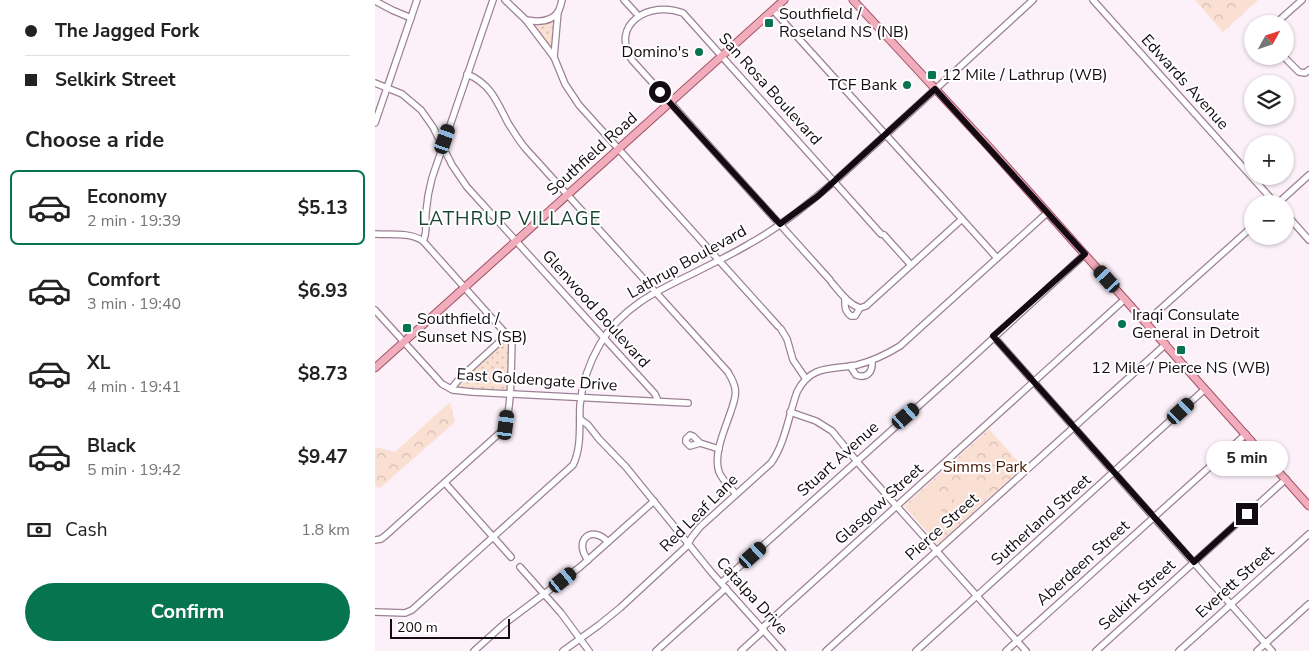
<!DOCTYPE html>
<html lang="en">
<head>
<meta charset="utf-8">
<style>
	body { margin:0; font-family:"Nunito Sans",sans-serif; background:#f6f6f6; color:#222; height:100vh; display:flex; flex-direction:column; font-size:19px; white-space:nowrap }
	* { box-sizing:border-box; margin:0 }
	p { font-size:16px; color:#767676 }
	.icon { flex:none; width:28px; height:28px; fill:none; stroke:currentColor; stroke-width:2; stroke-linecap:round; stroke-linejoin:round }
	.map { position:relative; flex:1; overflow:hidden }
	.side { display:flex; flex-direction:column; background:#fff; width:375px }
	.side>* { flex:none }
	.banner { display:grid; align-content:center; height:110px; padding:0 25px; background:#fff }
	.needle { width:32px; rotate:50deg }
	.buttons { position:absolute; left:869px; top:15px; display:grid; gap:10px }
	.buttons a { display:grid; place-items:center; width:50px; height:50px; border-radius:50%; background:#fff; box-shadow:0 1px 4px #0004; font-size:25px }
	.scale { position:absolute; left:15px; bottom:12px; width:120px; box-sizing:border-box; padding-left:5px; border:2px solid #140b12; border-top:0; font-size:14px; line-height:18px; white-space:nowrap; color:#140b12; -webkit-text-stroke:4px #fff; paint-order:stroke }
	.end { position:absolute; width:22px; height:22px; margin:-11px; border:6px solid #140b12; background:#fff; box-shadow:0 0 0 2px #fff }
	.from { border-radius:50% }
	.bubble { position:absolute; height:35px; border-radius:18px; background:#fff; box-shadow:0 1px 4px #0004; font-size:16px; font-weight:700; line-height:35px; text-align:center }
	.car { position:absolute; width:15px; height:30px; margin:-15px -8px; border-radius:6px; box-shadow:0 0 4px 1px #0007; background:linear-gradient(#222 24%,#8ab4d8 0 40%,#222 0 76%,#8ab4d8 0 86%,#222 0) }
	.banner b { display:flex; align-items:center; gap:18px; height:48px; font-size:19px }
	.banner b+b { border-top:1px solid #e0e0e0 }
	.banner i { width:12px; height:12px; background:#222 }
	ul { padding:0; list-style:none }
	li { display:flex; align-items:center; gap:15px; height:75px; margin:0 10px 8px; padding:0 15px; border:2px solid transparent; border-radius:8px }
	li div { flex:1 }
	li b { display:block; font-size:19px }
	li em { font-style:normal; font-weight:700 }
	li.current { border-color:#06744e }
	li>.icon { width:45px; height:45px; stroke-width:1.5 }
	h2 { padding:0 25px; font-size:22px; line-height:60px }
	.pay { display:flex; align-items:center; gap:12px; height:55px; padding:0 25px; font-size:19px }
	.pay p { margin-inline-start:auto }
	.action { display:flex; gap:10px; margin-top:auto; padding:10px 25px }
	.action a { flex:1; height:58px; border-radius:30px; background:#06744e; color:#fff; font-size:20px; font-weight:700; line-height:58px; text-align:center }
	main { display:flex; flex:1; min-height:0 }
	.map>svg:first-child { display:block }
</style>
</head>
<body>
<main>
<section class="side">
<div class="banner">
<b><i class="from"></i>The Jagged Fork</b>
<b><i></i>Selkirk Street</b>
</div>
<h2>Choose a ride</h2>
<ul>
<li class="current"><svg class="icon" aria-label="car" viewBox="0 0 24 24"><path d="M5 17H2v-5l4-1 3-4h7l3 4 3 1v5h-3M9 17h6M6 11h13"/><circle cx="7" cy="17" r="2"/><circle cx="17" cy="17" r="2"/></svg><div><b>Economy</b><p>2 min · 19:39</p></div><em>$5.13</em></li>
<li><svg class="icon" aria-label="car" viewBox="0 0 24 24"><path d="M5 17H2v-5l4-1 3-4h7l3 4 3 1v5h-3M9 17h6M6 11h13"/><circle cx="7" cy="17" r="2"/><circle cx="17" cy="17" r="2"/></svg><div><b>Comfort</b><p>3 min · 19:40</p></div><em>$6.93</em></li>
<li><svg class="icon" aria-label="car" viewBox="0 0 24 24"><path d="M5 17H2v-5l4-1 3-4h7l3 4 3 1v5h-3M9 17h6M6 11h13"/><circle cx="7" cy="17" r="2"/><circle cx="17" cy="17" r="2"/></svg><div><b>XL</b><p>4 min · 19:41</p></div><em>$8.73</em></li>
<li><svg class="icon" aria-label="car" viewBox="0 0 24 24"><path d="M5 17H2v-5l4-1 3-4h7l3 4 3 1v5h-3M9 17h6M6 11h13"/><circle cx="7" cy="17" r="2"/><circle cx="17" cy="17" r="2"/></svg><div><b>Black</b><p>5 min · 19:42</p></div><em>$9.47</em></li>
</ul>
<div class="pay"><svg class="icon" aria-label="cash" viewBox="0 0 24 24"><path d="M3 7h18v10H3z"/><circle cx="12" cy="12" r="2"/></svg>Cash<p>1.8 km</p></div>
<div class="action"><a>Confirm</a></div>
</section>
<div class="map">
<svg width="934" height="651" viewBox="0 0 934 651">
	<defs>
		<pattern id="grass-dots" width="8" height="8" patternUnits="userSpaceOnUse" patternTransform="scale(1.25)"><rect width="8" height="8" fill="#fadfd3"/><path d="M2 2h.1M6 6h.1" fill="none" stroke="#d5beb4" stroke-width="1.8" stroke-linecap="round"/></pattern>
		<pattern id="park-crowns" width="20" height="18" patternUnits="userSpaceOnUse" patternTransform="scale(1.25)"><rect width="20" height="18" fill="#fadfd3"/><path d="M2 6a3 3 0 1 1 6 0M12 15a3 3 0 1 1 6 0" fill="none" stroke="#d5beb4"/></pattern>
	</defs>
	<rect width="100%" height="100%" fill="#fcf0f9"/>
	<g fill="url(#grass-dots)">
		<polygon points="178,19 180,22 177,49 176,49 158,25 158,24"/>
		<polygon points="132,339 135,343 133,386 131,390 103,390 82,388 81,384"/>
	</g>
	<g fill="url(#park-crowns)">
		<polygon points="820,0 883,0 848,32"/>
		<polygon points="75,402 80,422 5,488 0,486 0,447 20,452"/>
		<polygon points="614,429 648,467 563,544 529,506"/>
	</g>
	<g fill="#fadfd3">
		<path d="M558,483C571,497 570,517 556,530L533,505Z"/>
		<polygon points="594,483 610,500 594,515 578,498"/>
	</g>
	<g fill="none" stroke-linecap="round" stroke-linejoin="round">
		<g stroke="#9c8195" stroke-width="8">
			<g id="minor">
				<polyline points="130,0 151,20 179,57 190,84 204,105 403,326"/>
				<polyline points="249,0 261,13"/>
				<polyline points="718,0 901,204"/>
				<polyline points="0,1 17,10 36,18"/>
				<polyline points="398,10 558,187"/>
				<path d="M151,20C162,22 176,23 183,12C185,9 186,4 187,0"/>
				<polyline points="900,24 927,0"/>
				<polyline points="908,56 924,72 930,73 934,70"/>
				<polyline points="179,57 183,12"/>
				<path d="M92,74C116,84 122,102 133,123C139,132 144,141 151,149L353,372"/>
				<polyline points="0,83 27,94 46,110 58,127 77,165 92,187 280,394 283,401"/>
				<polyline points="0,123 42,0"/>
				<polyline points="560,189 622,258"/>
				<polyline points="902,204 934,175"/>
				<polyline points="910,213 934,240"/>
				<path d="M0,234C15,235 35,232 48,241L132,335L137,342C136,362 137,416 128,430L10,536L6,539L0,540"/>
				<polyline points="509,235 536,265"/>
				<path d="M48,241C53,233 50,221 51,212C52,200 54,189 57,178L118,0"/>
				<path d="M455,280L257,60C234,24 275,0 308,13L506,234"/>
				<path d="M457,283C465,292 473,304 485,308"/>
				<path d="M470,298C470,305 469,311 476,316H480L485,308L491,306L587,219"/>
				<polyline points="0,310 67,384 78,390 97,392 313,403"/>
				<polyline points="771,322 878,226"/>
				<polyline points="406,329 412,339 418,360 431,379"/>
				<polyline points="619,337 897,651"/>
				<path d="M475,366L481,375C492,379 498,372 497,361"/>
				<path d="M354,374C357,379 359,383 360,388C362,396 358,404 356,411C350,429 338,454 344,472C348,481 355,487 361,494"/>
				<polyline points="76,389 85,378 132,335"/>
				<polyline points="415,412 441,421 457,431 484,464 651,651"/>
				<polyline points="205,419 213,425 224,439 250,466"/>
				<polyline points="325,443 315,446 311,442 311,439 315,435 318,436 325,443 344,449"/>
				<polyline points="251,467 337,573 407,651"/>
				<polyline points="70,483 136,557"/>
				<path d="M213,560C198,541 216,524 233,542"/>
				<polyline points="145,567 186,613 214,651"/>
				<polyline points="346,583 576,377 710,254"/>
				<path d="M0,612L30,613L37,610L198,465C207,447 204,424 205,405C207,383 214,363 225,344C246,308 281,291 317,274C336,264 356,255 374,244C405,227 433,204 460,181L658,0"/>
				<polyline points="387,628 750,299"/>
				<polyline points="99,651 129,624 205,567 279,501"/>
				<path d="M188,651L224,625L245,608L311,547L317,537L325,527L396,463C410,444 414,414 422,392C436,364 457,370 482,365C498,361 512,354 525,346L672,213"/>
				<polyline points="281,651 351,588"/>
				<polyline points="366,651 389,630"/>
				<polyline points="451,651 791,344"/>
				<polyline points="541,651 830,389"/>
				<polyline points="631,651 871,434"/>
				<polyline points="721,651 911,479"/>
				<polyline points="804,651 934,534"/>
				<polyline points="882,651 934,604"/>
			</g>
		</g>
		<g stroke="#9e5162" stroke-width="9">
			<g id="major">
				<polyline points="478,0 614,147 934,506"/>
				<polyline points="0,368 409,0"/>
			</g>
		</g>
		<use href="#minor" stroke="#fff" stroke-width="5.5"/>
		<use href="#major" stroke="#f1adbb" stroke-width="7"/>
	</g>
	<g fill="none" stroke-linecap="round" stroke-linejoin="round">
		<polyline stroke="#140b12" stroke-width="6" points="285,92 405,224 443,196 560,89 710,254 618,336 819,562 872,514"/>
	</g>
	<g fill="#06744e" stroke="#fff" stroke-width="2">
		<rect x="389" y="18" width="10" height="10" rx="2.5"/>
		<circle cx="324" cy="52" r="5"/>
		<rect x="552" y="70" width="10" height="10" rx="2.5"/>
		<circle cx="532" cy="85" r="5"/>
		<circle cx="747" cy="324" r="5"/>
		<rect x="27" y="323" width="10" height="10" rx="2.5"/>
		<rect x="801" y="345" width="10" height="10" rx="2.5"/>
	</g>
	<g text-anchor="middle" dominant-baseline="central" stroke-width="4" stroke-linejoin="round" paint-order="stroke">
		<g font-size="16" fill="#140b12" stroke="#fff" text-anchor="start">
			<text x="404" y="14">Southfield /<tspan x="404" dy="18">Roseland NS (NB)</tspan></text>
			<text x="314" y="52" text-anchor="end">Domino's</text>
			<text x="567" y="75">12 Mile / Lathrup (WB)</text>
			<text x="522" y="85" text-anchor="end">TCF Bank</text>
			<text x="757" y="315">Iraqi Consulate<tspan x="757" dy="18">General in Detroit</tspan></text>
			<text x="42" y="319">Southfield /<tspan x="42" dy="18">Sunset NS (SB)</tspan></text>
			<text x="806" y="368" text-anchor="middle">12 Mile / Pierce NS (WB)</text>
		</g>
		<g font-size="16" fill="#140b12" stroke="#fff">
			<text transform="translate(810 82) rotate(48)">Edwards Avenue</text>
			<text transform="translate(395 89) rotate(48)">San Rosa Boulevard</text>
			<text transform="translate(217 154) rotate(-42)">Southfield Road</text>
			<text transform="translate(312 262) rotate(-29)">Lathrup Boulevard</text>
			<text transform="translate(221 309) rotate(48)">Glenwood Boulevard</text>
			<text transform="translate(162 380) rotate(4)">East Goldengate Drive</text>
			<text transform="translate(463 459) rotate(-42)">Stuart Avenue</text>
			<text transform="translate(504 504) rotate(-42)">Glasgow Street</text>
			<text transform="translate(324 513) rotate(-45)">Red Leaf Lane</text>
			<text transform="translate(666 520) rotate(-42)">Sutherland Street</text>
			<text transform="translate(567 527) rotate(-42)">Pierce Street</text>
			<text transform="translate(708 563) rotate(-42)">Aberdeen Street</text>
			<text transform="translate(860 582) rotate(-42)">Everett Street</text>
			<text transform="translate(762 595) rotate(-42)">Selkirk Street</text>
			<text transform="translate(377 596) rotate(48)">Catalpa Drive</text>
		</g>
		<g font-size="16" fill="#451b07" stroke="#fff">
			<text x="610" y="467">Simms Park</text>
		</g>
		<g font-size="19" letter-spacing="1" fill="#194431" stroke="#fff">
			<text x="135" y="219">LATHRUP VILLAGE</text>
		</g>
	</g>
</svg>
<div class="buttons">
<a><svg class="needle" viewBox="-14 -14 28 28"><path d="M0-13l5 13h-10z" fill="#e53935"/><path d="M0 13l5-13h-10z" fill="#767676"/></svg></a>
<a><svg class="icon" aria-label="layers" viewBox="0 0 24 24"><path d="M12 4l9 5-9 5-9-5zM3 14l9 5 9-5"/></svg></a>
<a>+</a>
<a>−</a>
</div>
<div class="scale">200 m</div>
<i class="end from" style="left:285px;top:92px"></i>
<i class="end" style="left:872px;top:514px"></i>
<div class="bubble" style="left:831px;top:441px;width:82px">5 min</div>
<i class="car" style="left:70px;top:139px;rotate:19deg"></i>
<i class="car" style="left:732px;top:279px;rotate:318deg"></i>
<i class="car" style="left:806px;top:411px;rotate:47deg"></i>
<i class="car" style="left:531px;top:416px;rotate:49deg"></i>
<i class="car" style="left:131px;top:425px;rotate:7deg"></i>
<i class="car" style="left:378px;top:555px;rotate:48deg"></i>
<i class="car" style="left:188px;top:580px;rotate:51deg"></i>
</div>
</main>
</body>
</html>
